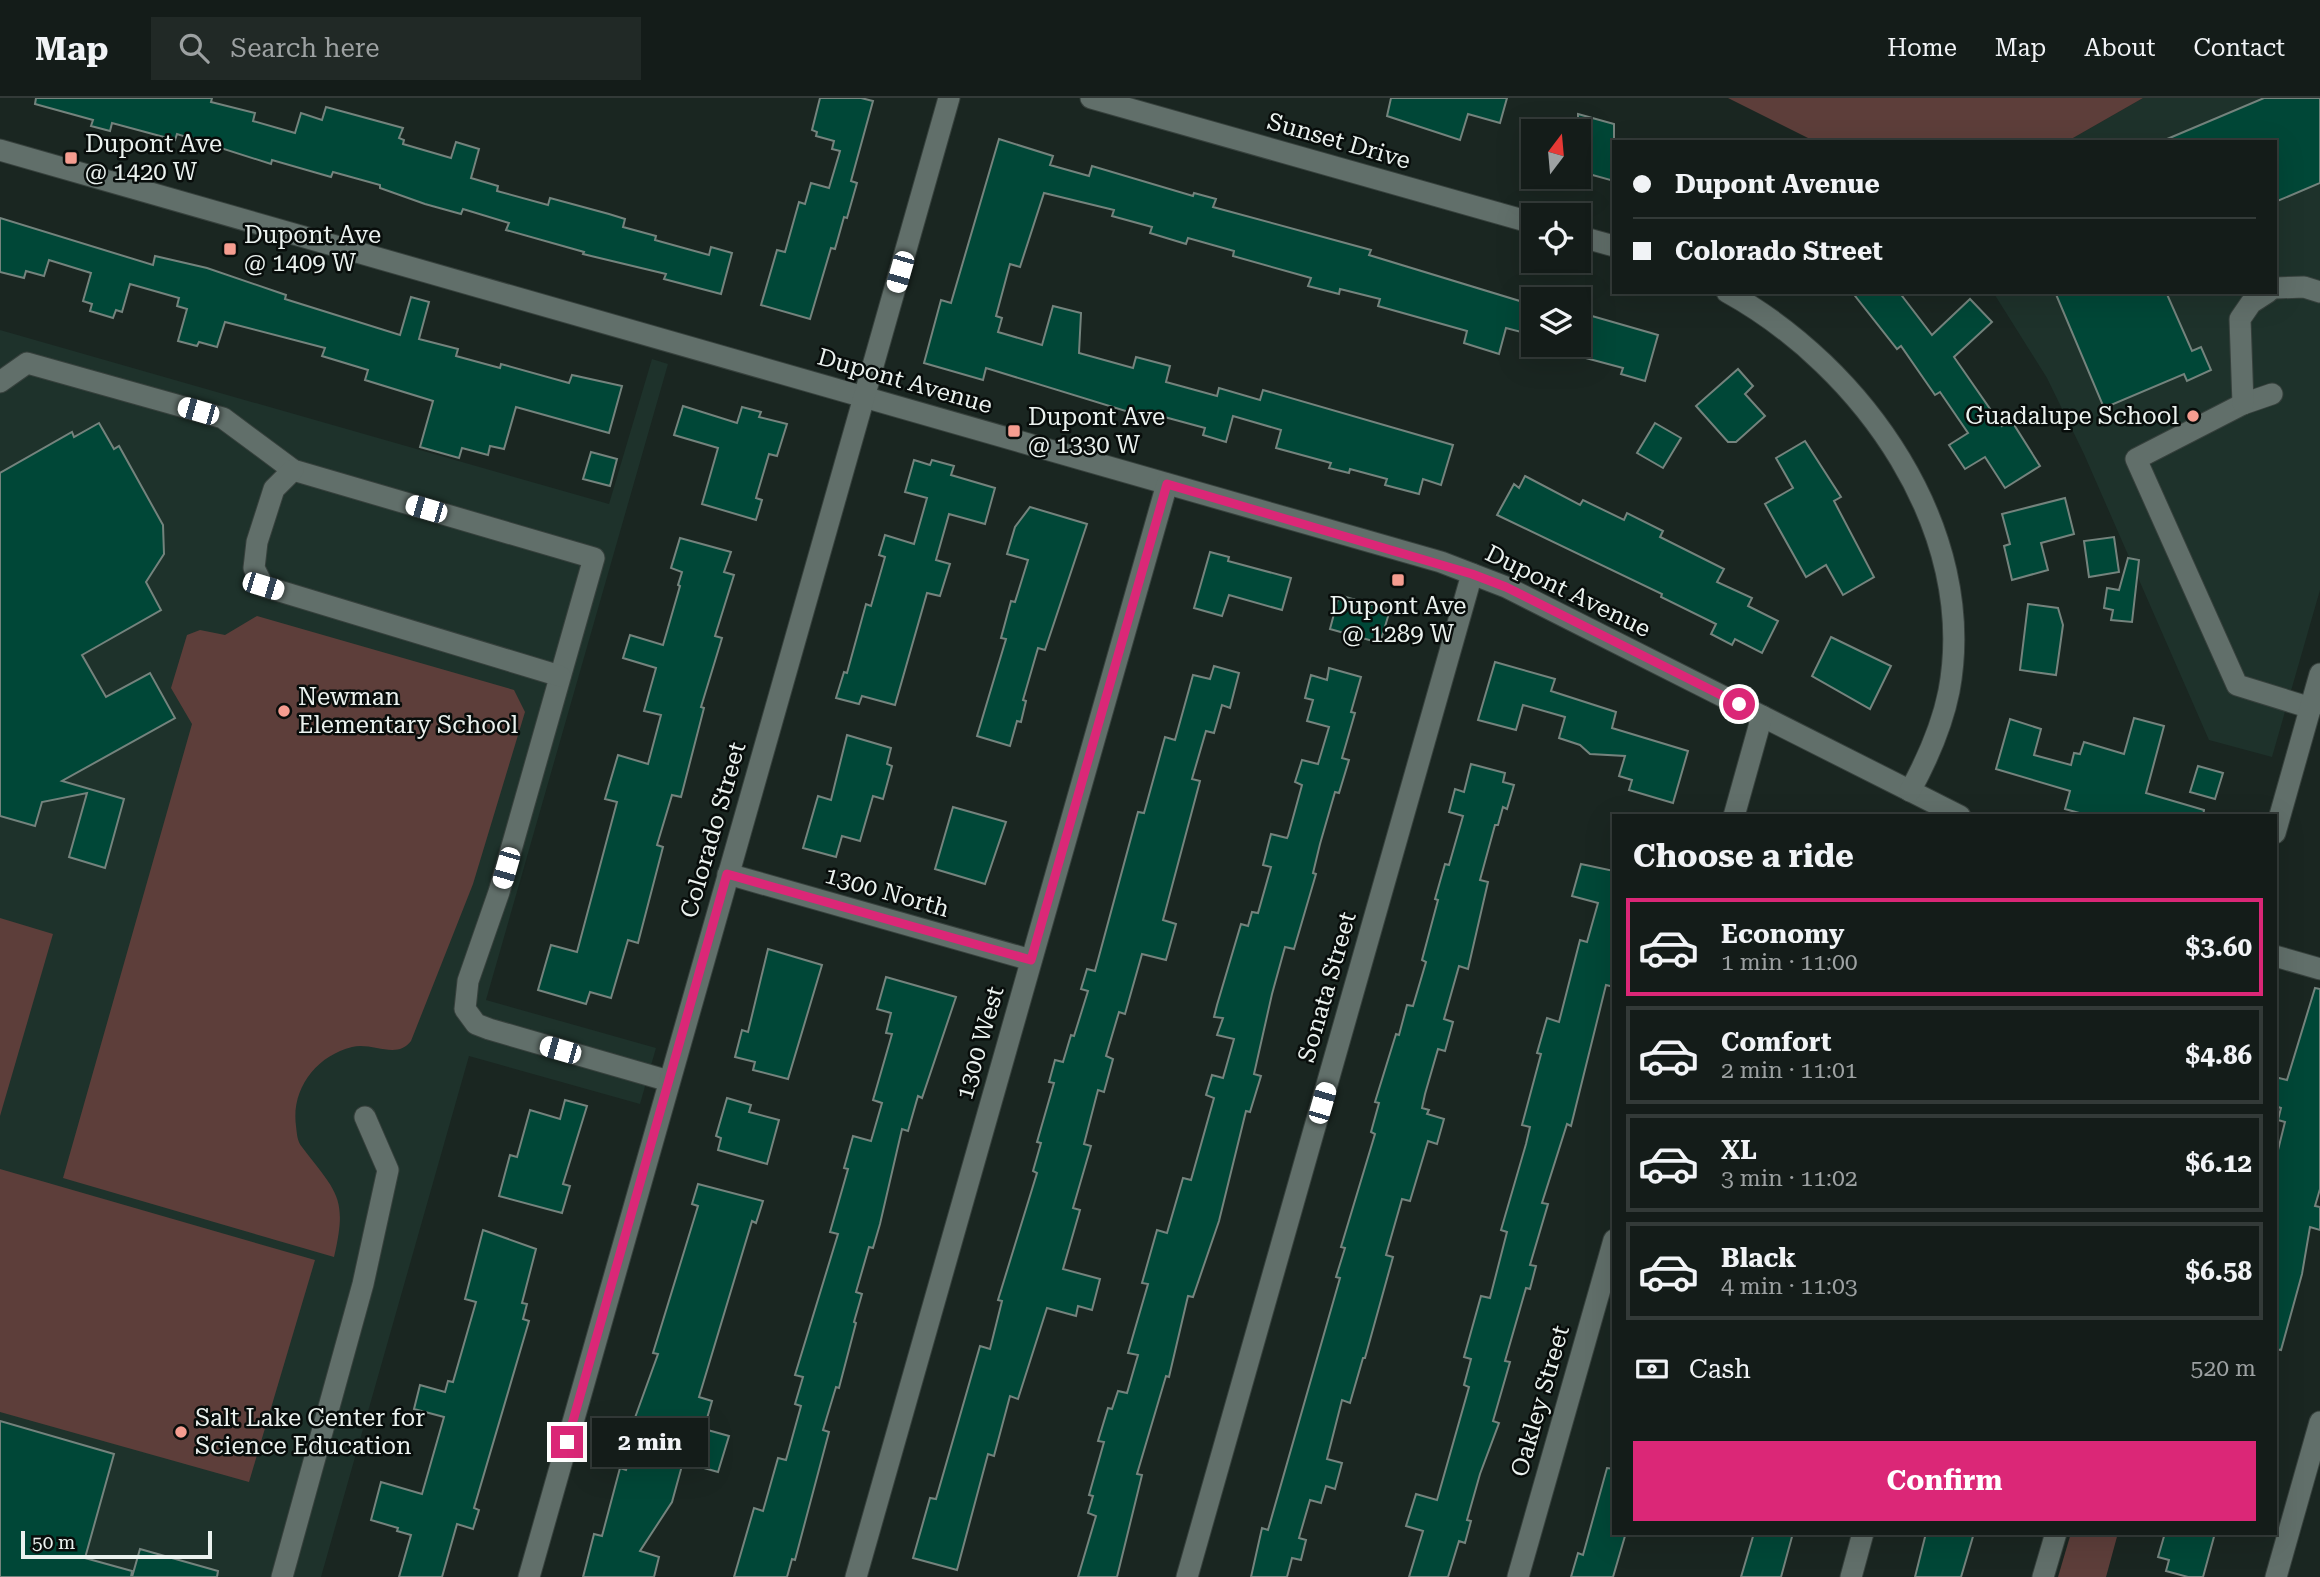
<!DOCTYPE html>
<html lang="en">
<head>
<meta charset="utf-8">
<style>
	body { margin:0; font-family:"Roboto Serif",serif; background:#212926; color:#f1f3f6; height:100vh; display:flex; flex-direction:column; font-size:26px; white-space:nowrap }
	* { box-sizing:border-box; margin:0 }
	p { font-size:23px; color:#9da1a2 }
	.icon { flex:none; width:38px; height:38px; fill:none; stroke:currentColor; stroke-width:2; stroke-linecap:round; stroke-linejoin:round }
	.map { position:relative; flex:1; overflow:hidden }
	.details { position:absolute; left:1612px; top:716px; width:665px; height:721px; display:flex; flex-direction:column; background:#141c19; border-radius:0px; box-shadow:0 7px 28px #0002,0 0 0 2px #333a38 }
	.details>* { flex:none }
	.guide { position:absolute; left:1612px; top:42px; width:665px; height:154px; border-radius:0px; box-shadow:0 7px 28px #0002,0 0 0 2px #333a38; display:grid; align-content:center; height:154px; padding:0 21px; background:#141c19 }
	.needle { width:46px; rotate:16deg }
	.controls { position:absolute; left:1521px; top:21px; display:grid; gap:14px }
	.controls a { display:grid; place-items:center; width:70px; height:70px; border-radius:0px; background:#141c19; box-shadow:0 7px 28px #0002,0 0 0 2px #333a38; font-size:35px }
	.scale { position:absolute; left:21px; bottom:18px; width:191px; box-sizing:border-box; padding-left:7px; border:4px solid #ebf2ef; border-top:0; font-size:19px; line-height:24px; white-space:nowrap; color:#ebf2ef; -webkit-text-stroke:5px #080d0b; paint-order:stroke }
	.end { position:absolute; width:32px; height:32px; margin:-16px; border:9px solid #db2777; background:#fff; box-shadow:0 0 0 4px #fff }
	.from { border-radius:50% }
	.bubble { position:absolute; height:49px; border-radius:0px; background:#141c19; box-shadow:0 7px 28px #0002,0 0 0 2px #333a38; font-size:23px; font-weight:700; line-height:49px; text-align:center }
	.car { position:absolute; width:21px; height:42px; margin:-21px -10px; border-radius:9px; box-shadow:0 0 5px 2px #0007; background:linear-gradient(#fff 24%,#345 0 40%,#fff 0 76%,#345 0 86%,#fff 0) }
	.guide b { display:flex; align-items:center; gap:24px; height:66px; font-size:26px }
	.guide b+b { border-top:2px solid #333a38 }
	.guide i { width:18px; height:18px; background:#f1f3f6 }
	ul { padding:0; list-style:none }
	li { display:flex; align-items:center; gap:21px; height:98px; margin:0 14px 10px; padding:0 7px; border:4px solid #333a38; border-radius:0px }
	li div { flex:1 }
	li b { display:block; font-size:26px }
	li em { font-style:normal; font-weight:700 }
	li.current { border-color:#db2777 }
	li>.icon { width:63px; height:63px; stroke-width:1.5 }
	h2 { padding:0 21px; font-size:32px; line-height:84px }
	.pay { display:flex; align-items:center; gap:18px; height:77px; padding:0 21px; font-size:26px }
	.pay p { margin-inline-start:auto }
	.cta { display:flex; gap:14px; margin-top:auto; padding:14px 21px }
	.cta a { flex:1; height:80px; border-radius:0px; background:#db2777; color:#fff; font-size:28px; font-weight:700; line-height:80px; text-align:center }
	header { display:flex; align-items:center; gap:42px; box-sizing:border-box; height:98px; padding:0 35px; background:#141c19; border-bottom:2px solid #333a38 }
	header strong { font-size:33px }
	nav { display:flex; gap:38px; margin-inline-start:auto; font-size:24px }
	.search { width:490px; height:63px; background:#212926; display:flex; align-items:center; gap:18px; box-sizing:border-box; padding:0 24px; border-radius:0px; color:#9da1a2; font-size:26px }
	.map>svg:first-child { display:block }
</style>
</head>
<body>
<header>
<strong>Map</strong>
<div class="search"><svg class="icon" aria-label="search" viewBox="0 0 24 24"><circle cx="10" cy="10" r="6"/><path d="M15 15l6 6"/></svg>Search here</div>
<nav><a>Home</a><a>Map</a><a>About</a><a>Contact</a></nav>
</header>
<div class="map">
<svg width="2320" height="1479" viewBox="0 0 2320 1479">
	<rect width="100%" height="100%" fill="#1a2621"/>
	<g fill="#1e322b">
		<polygon points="2143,0 2320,0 2320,492 2272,659 2209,642 2084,356 2047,280 1993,194 2275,194 2275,44 2066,44"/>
		<polygon points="0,232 609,406 652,261 668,266 486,902 656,950 640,1006 469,958 321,1479 0,1479"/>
	</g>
	<g fill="#5d3e3a">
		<polygon points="1728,0 2143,0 2066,44 1816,44"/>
		<path d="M257,518L514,592L525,614L473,786L411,943C397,962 373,944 352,949C316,958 291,991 296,1028C297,1036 297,1043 302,1049C337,1095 348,1099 334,1159L63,1080L192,626L171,590L187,537L200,532L225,537Z"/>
		<polygon points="0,820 53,836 0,1018"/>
		<polygon points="0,1071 315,1162 249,1384 0,1314"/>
		<polygon points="2071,1435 2118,1435 2106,1479 2058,1479"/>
	</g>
	<g fill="#004737" stroke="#74837d" stroke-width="2">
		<polygon points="36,0 212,0 211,4 255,15 253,23 295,35 301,15 322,22 326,9 403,30 399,40 404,42 403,46 451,60 456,44 479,51 471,80 498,88 497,93 548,107 550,100 609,116 625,121 623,129 656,138 655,142 709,157 711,149 732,155 721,196 664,181 666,176 583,156 584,154 506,132 509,125 463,111 461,116 425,106 380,90 380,87 333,74 331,79 272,62 271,66 177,36 175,42 112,25 110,33 91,28 93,22 35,6"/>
		<polygon points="820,0 861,0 873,3 851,83 857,85 847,120 844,119 835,151 831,150 810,221 761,207 777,152 785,154 799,104 805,106 811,85 829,90 840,53 832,51 834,43 816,38 817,34 812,32"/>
		<polygon points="1391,0 1507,0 1500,25 1468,16 1460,42 1387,18"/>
		<polygon points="2264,0 2320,0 2320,85 2275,104 2275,44 2160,44"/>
		<polygon points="1578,16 1614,26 1614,83 1578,73"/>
		<polygon points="999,41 1053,58 1050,67 1089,78 1092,68 1193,98 1194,95 1216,101 1213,109 1371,152 1369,157 1533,207 1533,237 1506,230 1499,256 1464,245 1467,233 1378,208 1380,201 1340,191 1339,196 1308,188 1311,180 1233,158 1234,153 1188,140 1186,146 1150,135 1152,129 1112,118 1114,112 1044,95 1020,169 1010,166 996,218 1002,220 998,234 1042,247 1053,208 1081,215 1079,255 1133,270 1136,259 1170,268 1166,284 1217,298 1219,290 1260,302 1263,292 1453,347 1441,387 1423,381 1419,396 1385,387 1387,381 1350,371 1349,375 1329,370 1331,365 1276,350 1281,332 1233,318 1226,344 1203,337 1205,330 1157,317 1155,322 986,270 983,282 924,265 941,202 951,205"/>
		<polygon points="0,120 153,167 155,158 207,170 286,197 285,201 400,237 411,199 429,204 419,241 458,251 456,258 500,270 501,266 569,285 572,277 622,288 609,335 516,309 504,351 490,348 488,357 462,350 459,360 420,349 433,303 365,282 368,272 322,258 325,250 225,224 217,249 199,244 197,248 178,243 187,211 177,208 179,200 130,186 122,214 116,212 113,220 90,213 92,206 83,203 91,175 49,162 44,178 26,173 24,180 0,174"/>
		<polygon points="1852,194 1899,194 1932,237 1970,201 1992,224 1954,259 2002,328 2011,322 2040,368 2005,390 1985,359 1965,371 1949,347 1968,335 1940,294 1935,297 1901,248 1897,251"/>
		<polygon points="2055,194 2166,194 2192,253 2201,249 2211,272 2187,283 2184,276 2104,310"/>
		<polygon points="1578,214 1658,237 1645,283 1621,276 1623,270 1578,258"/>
		<polygon points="1738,271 1753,288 1745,296 1765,318 1736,344 1728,344 1696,308"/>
		<polygon points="683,308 737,325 742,309 761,314 759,319 787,326 777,358 769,356 756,400 762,402 756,422 702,406 718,350 674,337"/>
		<polygon points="99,325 114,351 119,348 163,427 164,456 146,484 161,512 82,557 106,599 150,575 175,620 62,683 124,701 105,770 69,759 87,695 42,704 35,728 0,718 0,375 72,334 74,339"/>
		<polygon points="1655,325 1681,340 1663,370 1637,355"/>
		<polygon points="1805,343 1841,399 1834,403 1874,479 1843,497 1826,467 1806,479 1765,406 1793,390 1776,360"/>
		<polygon points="591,354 617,361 610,388 583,381"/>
		<polygon points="914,362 930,367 932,362 954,368 951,377 995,390 985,426 949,416 936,462 950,466 940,498 927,495 895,607 862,598 859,606 836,600 844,574 847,575 866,506 871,508 885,459 879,457 885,437 914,446 927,400 905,394"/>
		<polygon points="1525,378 1580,407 1583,402 1624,422 1627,415 1663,433 1660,439 1724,471 1717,484 1752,500 1748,508 1778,523 1762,555 1735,541 1732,547 1711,536 1716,526 1661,499 1662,496 1497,417 1514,386 1519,390"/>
		<polygon points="2065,400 2074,436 2041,445 2048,472 2012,482 2004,448 2010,446 2002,416"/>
		<polygon points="1030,409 1087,426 1045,552 1038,550 1023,602 1026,603 1021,624 1017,623 1010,648 977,638 1006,541 1001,540 1011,503 1015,504 1028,462 1007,456 1015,429"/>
		<polygon points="2114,439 2119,474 2089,479 2084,443"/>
		<polygon points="680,440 731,454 724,474 734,477 715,538 722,540 701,609 704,610 681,699 672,697 657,747 663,749 638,845 628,842 611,900 590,894 586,906 538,892 551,847 577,854 617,704 605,701 618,657 648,666 661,617 644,613 656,570 623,560 630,537 663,547 680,488 678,487 682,474 671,470"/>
		<polygon points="1210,454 1229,459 1228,463 1291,480 1282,512 1229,497 1222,518 1194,510"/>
		<polygon points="2128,460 2139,462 2132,524 2111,522 2113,512 2104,510 2107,490 2119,492"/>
		<polygon points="1339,497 1390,512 1380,545 1330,531"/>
		<polygon points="2028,506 2058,510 2063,527 2056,577 2020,572"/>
		<polygon points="1831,539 1891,568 1870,611 1812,578"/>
		<polygon points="1495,564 1555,581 1551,593 1616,614 1612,630 1688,653 1673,705 1629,692 1632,682 1619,678 1625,658 1590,656 1580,647 1559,640 1565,619 1523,607 1516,632 1478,622"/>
		<polygon points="1214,568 1239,575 1230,610 1222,607 1214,635 1206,633 1192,681 1200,683 1163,822 1176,826 1166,862 1142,856 1125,916 1119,914 1106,958 1113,961 1104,994 1098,992 1084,1046 1091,1048 1073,1110 1080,1112 1063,1171 1100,1181 1092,1212 1078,1208 1076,1218 1047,1210 1018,1301 1010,1298 994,1358 988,1356 957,1472 913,1460 930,1400 936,1401 980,1248 990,1251 1002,1203 998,1202 1037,1075 1033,1073 1041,1045 1037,1044 1054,985 1049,984 1055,962 1063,964 1071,937 1074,938 1088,893 1081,891 1087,871 1095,873 1138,714 1144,715 1165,639 1175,642 1193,577 1210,581"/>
		<polygon points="1329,570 1361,579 1351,614 1355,615 1342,660 1349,662 1339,695 1335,694 1320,746 1313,775 1316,776 1294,851 1285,849 1272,896 1254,976 1261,978 1250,1014 1246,1013 1219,1123 1193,1199 1188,1198 1169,1279 1166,1278 1137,1376 1142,1377 1117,1479 1078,1479 1096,1418 1088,1415 1093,1398 1089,1397 1104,1344 1098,1343 1108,1310 1112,1311 1118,1293 1127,1295 1138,1257 1128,1255 1148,1186 1142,1185 1157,1132 1167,1135 1183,1080 1191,1082 1214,1000 1206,997 1212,977 1223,980 1234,941 1217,937 1223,920 1214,919 1217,907 1241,826 1248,828 1252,814 1258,815 1271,769 1263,767 1271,736 1287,740 1288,738 1302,687 1295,684 1302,662 1318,666 1329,629 1307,623 1313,602 1305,600 1311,577 1327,582"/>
		<polygon points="2134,620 2164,628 2146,695 2204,712 2203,718 2090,718 2065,711 2070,693 1996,671 2010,621 2041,631 2034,657 2071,667 2074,655 2080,656 2084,644 2124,656"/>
		<polygon points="847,637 891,650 887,666 892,668 883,701 873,698 860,743 842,738 836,759 803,750 818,698 831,702"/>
		<polygon points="1471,666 1505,675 1503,684 1514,687 1507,711 1503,709 1498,727 1495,727 1480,782 1488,784 1468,871 1459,868 1444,921 1453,924 1445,953 1438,951 1425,996 1422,1010 1429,1012 1427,1016 1444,1021 1437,1046 1428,1043 1410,1103 1402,1101 1386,1157 1393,1159 1365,1260 1363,1260 1350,1305 1342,1302 1327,1361 1342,1365 1335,1391 1326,1388 1321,1405 1310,1402 1299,1440 1306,1442 1301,1462 1292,1460 1287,1479 1251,1479 1262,1430 1268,1432 1340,1180 1336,1179 1345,1150 1341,1149 1375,1036 1371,1034 1379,1005 1375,1004 1396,936 1399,937 1407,907 1413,908 1426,864 1422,862 1438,802 1435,801 1445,766 1449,767 1463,718 1449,714 1455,691 1464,694"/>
		<polygon points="2198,668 2223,675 2215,701 2190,694"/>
		<polygon points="953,709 1006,724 985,786 935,771"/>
		<polygon points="1581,766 1614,773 1614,889 1606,887 1571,1028 1567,1026 1542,1105 1548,1106 1530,1167 1536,1168 1530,1191 1526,1190 1505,1263 1510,1264 1493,1323 1499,1325 1480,1376 1467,1422 1471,1423 1465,1445 1459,1443 1448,1479 1409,1479 1423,1433 1406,1428 1416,1396 1437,1402 1469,1289 1464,1287 1471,1261 1464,1259 1481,1198 1490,1200 1507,1134 1501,1132 1526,1046 1530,1029 1522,1027 1541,956 1537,955 1547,920 1559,924 1580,842 1587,844 1598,805 1572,798"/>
		<polygon points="768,851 822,867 788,981 753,972 755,964 735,959 742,932 748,934"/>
		<polygon points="886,879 956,899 922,1000 918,998 908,1033 902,1031 880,1126 873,1150 869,1149 856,1194 862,1196 854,1224 856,1225 839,1290 836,1289 823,1332 829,1334 795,1462 792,1461 787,1479 734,1479 754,1410 763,1413 778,1360 786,1362 801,1308 795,1306 803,1279 795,1277 838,1136 830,1134 848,1071 844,1070 853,1038 871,1043 882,1005 873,1002 892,936 886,935 891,915 877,911"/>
		<polygon points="2315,890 2320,891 2320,1091 2315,1108 2320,1109 2320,1132 2310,1129 2302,1176 2281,1252 2275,1251 2275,1064 2285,1024 2278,1022 2281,1010 2275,1008 2275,979 2287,982"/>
		<polygon points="727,1000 751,1007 749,1014 779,1022 767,1066 718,1052 721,1040 716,1038"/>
		<polygon points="565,1002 587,1008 563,1086 570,1088 562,1115 499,1098 510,1057 517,1059 530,1012 560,1021"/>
		<polygon points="698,1086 763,1103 756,1125 752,1123 699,1299 712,1303 704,1331 729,1338 718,1374 683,1364 672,1404 640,1453 659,1459 654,1479 583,1479 594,1436 602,1438 620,1370 626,1372 639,1330 632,1328 658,1256 653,1255 698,1108 692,1106"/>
		<polygon points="483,1132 536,1151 522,1205 527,1206 523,1221 529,1223 474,1410 479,1412 473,1431 457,1426 442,1479 399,1479 411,1437 397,1433 398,1430 371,1422 381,1384 422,1396 444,1319 414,1311 420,1287 445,1294 448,1283 453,1284 476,1204 465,1201"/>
		<polygon points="0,1323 114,1356 85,1460 132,1473 131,1479 0,1479"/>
		<polygon points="1607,1370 1614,1371 1614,1435 1625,1438 1613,1479 1571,1479 1578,1455 1583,1457"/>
		<polygon points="1754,1435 1793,1435 1781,1479 1741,1479"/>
		<polygon points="1926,1435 1974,1435 1961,1479 1915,1479"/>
		<polygon points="2165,1435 2215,1435 2203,1479 2188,1479 2166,1473 2169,1462 2158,1459"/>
		<polygon points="140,1451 218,1473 217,1479 132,1479"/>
	</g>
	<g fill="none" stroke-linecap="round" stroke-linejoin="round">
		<g stroke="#37413d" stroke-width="23">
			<g id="minor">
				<polyline points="1091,0 1533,125"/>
				<polyline points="0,52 1441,464 1506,489 1960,718"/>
				<polyline points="1578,138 1614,148"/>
				<polyline points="2275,190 2304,189 2320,194"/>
				<path d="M1727,194C1863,269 1979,432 1949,593C1942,628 1927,662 1910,693"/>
				<polyline points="0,284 27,265 223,320 293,372 594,460 499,794 468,883 465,911 476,926 489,931 669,983"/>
				<polyline points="2272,296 2243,306 2136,361 2237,587 2311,610"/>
				<polyline points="2243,306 2240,221 2251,205 2268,194"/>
				<polyline points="293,372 274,391 257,444 254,470 263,488 560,578"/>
				<polyline points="1734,718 1762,618"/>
				<polyline points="2275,735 2320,576"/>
				<polyline points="728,776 1031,862"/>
				<polyline points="2275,858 2320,871"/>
				<polyline points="282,1479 363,1186 388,1072 365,1019"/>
				<polyline points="529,1479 949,0"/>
				<polyline points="856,1479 1167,386"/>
				<polyline points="1187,1479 1472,476"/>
				<polyline points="1518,1479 1614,1142"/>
				<polyline points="1851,1479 1863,1435"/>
				<polyline points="2043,1479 2056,1435"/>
				<polyline points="2276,1479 2320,1324"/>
			</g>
		</g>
		<use href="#minor" stroke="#616f6a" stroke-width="21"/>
	</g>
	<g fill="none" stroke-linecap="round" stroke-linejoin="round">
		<polyline stroke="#db2777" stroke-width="9" points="567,1344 727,776 1031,862 1167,386 1472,476 1506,489 1739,606"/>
	</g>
	<g fill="#f59d90" stroke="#080d0b" stroke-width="2.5">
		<rect x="64" y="53" width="14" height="14" rx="3.5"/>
		<rect x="223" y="144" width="14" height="14" rx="3.5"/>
		<circle cx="2193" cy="318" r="7"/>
		<rect x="1007" y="326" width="14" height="14" rx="3.5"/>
		<rect x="1391" y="475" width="14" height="14" rx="3.5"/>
		<circle cx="284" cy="613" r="7"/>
		<circle cx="181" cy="1334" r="7"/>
	</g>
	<g text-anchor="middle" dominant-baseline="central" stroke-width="5" stroke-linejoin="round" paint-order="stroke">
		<g font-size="24" fill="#ebf2ef" stroke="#080d0b">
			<text transform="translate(1339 43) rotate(16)">Sunset Drive</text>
			<text transform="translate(905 283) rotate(16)">Dupont Avenue</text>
			<text transform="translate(1568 493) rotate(26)">Dupont Avenue</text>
			<text transform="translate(713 732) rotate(-74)">Colorado Street</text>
			<text transform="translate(887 794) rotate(16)">1300 North</text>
			<text transform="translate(1327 889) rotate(-74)">Sonata Street</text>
			<text transform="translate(980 945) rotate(-74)">1300 West</text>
			<text transform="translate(1540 1303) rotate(-74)">Oakley Street</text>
		</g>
		<g font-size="24" fill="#ebf2ef" stroke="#080d0b" text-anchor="start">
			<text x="85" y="46">Dupont Ave<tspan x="85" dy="28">@ 1420 W</tspan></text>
			<text x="244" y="137">Dupont Ave<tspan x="244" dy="28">@ 1409 W</tspan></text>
			<text x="2179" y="318" text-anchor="end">Guadalupe School</text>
			<text x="1028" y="319">Dupont Ave<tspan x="1028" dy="28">@ 1330 W</tspan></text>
			<text x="1398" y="508" text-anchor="middle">Dupont Ave<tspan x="1398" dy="28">@ 1289 W</tspan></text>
			<text x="298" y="599">Newman<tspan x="298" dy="28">Elementary School</tspan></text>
			<text x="195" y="1320">Salt Lake Center for<tspan x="195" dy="28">Science Education</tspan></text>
		</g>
	</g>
</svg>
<div class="controls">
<a><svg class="needle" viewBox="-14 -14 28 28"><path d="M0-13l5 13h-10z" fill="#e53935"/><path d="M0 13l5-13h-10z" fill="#9da1a2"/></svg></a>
<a><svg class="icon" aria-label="locate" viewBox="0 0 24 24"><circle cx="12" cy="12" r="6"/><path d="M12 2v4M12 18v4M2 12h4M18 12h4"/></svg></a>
<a><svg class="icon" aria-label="layers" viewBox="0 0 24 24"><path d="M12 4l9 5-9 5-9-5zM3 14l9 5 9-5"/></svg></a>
</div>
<div class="scale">50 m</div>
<i class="end from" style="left:1739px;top:606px"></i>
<i class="end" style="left:567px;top:1344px"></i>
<div class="bubble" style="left:592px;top:1320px;width:116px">2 min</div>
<i class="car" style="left:900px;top:174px;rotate:196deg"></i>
<i class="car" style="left:198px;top:313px;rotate:286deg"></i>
<i class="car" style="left:426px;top:411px;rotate:286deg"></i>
<i class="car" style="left:263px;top:488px;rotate:107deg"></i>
<i class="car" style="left:506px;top:770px;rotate:196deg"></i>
<i class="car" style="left:560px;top:952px;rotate:286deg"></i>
<i class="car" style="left:1322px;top:1005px;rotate:16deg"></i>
<div class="guide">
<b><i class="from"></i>Dupont Avenue</b>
<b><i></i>Colorado Street</b>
</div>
<section class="details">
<h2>Choose a ride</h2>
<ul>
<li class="current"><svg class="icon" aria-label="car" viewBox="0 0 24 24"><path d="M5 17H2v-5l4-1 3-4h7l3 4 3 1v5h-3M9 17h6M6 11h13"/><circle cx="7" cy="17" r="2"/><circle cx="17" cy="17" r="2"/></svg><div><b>Economy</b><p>1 min · 11:00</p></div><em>$3.60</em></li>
<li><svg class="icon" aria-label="car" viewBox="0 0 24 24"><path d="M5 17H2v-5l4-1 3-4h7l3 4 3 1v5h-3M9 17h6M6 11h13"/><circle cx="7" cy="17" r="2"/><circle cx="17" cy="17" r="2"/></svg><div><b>Comfort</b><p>2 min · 11:01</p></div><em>$4.86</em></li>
<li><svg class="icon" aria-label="car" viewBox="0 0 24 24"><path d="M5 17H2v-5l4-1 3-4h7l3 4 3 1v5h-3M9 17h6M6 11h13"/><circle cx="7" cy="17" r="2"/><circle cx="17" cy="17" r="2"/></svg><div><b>XL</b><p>3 min · 11:02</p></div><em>$6.12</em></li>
<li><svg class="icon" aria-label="car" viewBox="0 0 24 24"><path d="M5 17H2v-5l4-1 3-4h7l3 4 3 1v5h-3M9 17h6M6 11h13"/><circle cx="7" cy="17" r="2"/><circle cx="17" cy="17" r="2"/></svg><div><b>Black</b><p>4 min · 11:03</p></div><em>$6.58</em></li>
</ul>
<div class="pay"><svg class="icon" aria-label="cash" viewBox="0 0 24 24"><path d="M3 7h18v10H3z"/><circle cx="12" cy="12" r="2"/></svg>Cash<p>520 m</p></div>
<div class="cta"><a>Confirm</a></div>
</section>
</div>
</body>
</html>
